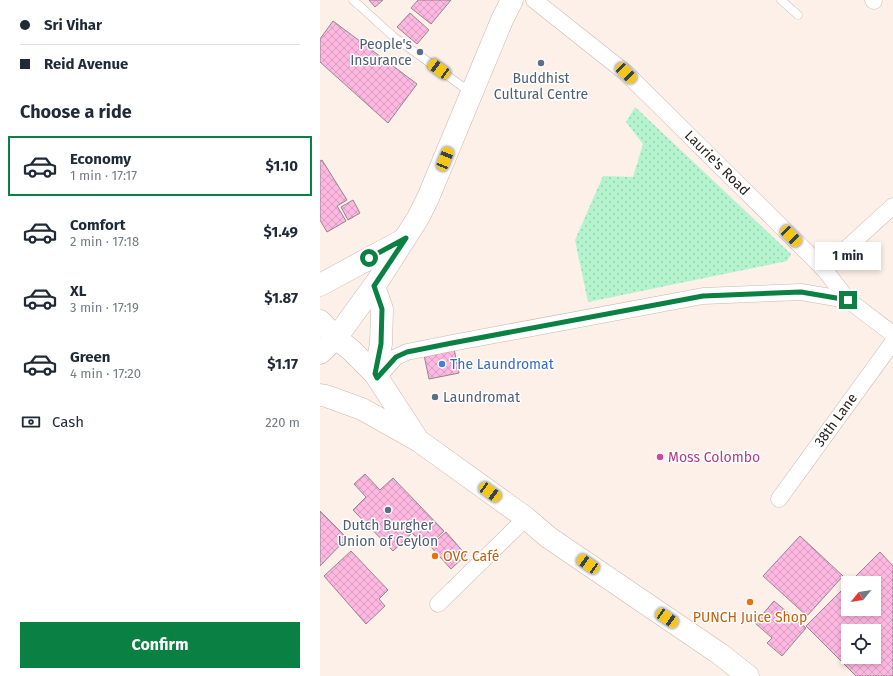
<!DOCTYPE html>
<html lang="en">
<head>
<meta charset="utf-8">
<style>
	body { margin:0; font-family:"Fira Sans",sans-serif; background:#f6f6f7; color:#1f2937; height:100vh; display:flex; flex-direction:column; font-size:15px; white-space:nowrap }
	* { box-sizing:border-box; margin:0 }
	p { font-size:13px; color:#747a83 }
	.icon { flex:none; width:22px; height:22px; fill:none; stroke:currentColor; stroke-width:2; stroke-linecap:round; stroke-linejoin:round }
	.map { position:relative; flex:1; overflow:hidden }
	.panel { display:flex; flex-direction:column; background:#fff; width:320px }
	.panel>* { flex:none }
	.top-card { display:grid; align-content:center; height:88px; padding:0 20px; background:#fff }
	.needle { width:26px; rotate:240deg }
	.tools { position:absolute; left:521px; top:576px; display:grid; gap:8px }
	.tools a { display:grid; place-items:center; width:40px; height:40px; border-radius:0px; background:#fff; box-shadow:0 2px 6px #0003; font-size:20px }
	.end { position:absolute; width:18px; height:18px; margin:-9px; border:5px solid #0b8043; background:#fff; box-shadow:0 0 0 2px #fff }
	.from { border-radius:50% }
	.bubble { position:absolute; height:28px; border-radius:0px; background:#fff; box-shadow:0 2px 6px #0003; font-size:13px; font-weight:700; line-height:28px; text-align:center }
	.car { position:absolute; width:12px; height:24px; margin:-12px -6px; border-radius:5px; box-shadow:0 0 3px 1px #0007; background:linear-gradient(#f5c518 24%,#345 0 40%,#f5c518 0 76%,#345 0 86%,#f5c518 0) }
	.top-card b { display:flex; align-items:center; gap:14px; height:38px; font-size:15px }
	.top-card b+b { border-top:1px solid #e0e1e3 }
	.top-card i { width:10px; height:10px; background:#1f2937 }
	ul { padding:0; list-style:none }
	li { display:flex; align-items:center; gap:12px; height:60px; margin:0 8px 6px; padding:0 12px; border:2px solid transparent; border-radius:0px }
	li div { flex:1 }
	li b { display:block; font-size:15px }
	li em { font-style:normal; font-weight:700 }
	li.active { border-color:#0b8043 }
	li>.icon { width:36px; height:36px; stroke-width:1.5 }
	h2 { padding:0 20px; font-size:18px; line-height:48px }
	.pay { display:flex; align-items:center; gap:10px; height:44px; padding:0 20px; font-size:15px }
	.pay p { margin-inline-start:auto }
	.action { display:flex; gap:8px; margin-top:auto; padding:8px 20px }
	.action a { flex:1; height:46px; border-radius:0px; background:#0b8043; color:#fff; font-size:16px; font-weight:700; line-height:46px; text-align:center }
	main { display:flex; flex:1; min-height:0 }
	.map>svg:first-child { display:block }
</style>
</head>
<body>
<main>
<section class="panel">
<div class="top-card">
<b><i class="from"></i>Sri Vihar</b>
<b><i></i>Reid Avenue</b>
</div>
<h2>Choose a ride</h2>
<ul>
<li class="active"><svg class="icon" aria-label="car" viewBox="0 0 24 24"><path d="M5 17H2v-5l4-1 3-4h7l3 4 3 1v5h-3M9 17h6M6 11h13"/><circle cx="7" cy="17" r="2"/><circle cx="17" cy="17" r="2"/></svg><div><b>Economy</b><p>1 min · 17:17</p></div><em>$1.10</em></li>
<li><svg class="icon" aria-label="car" viewBox="0 0 24 24"><path d="M5 17H2v-5l4-1 3-4h7l3 4 3 1v5h-3M9 17h6M6 11h13"/><circle cx="7" cy="17" r="2"/><circle cx="17" cy="17" r="2"/></svg><div><b>Comfort</b><p>2 min · 17:18</p></div><em>$1.49</em></li>
<li><svg class="icon" aria-label="car" viewBox="0 0 24 24"><path d="M5 17H2v-5l4-1 3-4h7l3 4 3 1v5h-3M9 17h6M6 11h13"/><circle cx="7" cy="17" r="2"/><circle cx="17" cy="17" r="2"/></svg><div><b>XL</b><p>3 min · 17:19</p></div><em>$1.87</em></li>
<li><svg class="icon" aria-label="car" viewBox="0 0 24 24"><path d="M5 17H2v-5l4-1 3-4h7l3 4 3 1v5h-3M9 17h6M6 11h13"/><circle cx="7" cy="17" r="2"/><circle cx="17" cy="17" r="2"/></svg><div><b>Green</b><p>4 min · 17:20</p></div><em>$1.17</em></li>
</ul>
<div class="pay"><svg class="icon" aria-label="cash" viewBox="0 0 24 24"><path d="M3 7h18v10H3z"/><circle cx="12" cy="12" r="2"/></svg>Cash<p>220 m</p></div>
<div class="action"><a>Confirm</a></div>
</section>
<div class="map">
<svg width="573" height="676" viewBox="0 0 573 676">
	<defs>
		<pattern id="grass-dots" width="8" height="8" patternUnits="userSpaceOnUse"><rect width="8" height="8" fill="#b3f3cd"/><path d="M2 2h.1M6 6h.1" fill="none" stroke="#9ad0af" stroke-width="1.8" stroke-linecap="round"/></pattern>
		<pattern id="building-cross-hatch" width="8" height="8" patternUnits="userSpaceOnUse"><rect width="8" height="8" fill="#fdb8e1"/><path d="M0 0l8 8M0 8l8-8" fill="none" stroke="#d99ec0"/></pattern>
	</defs>
	<rect width="100%" height="100%" fill="#fcf0e8"/>
	<polygon fill="url(#grass-dots)" points="315,107 471,254 467,261 268,302 255,240 283,176 313,177 323,144 306,122"/>
	<g fill="url(#building-cross-hatch)" stroke="#97848f" fill-rule="evenodd">
		<polygon points="49,0 63,0 55,7"/>
		<polygon points="98,0 131,0 111,24 91,8"/>
		<polygon points="90,13 109,30 97,44 77,27"/>
		<polygon points="13,21 97,84 68,123 0,62 0,39"/>
		<polygon points="2,160 27,200 17,206 26,221 7,232 0,220 0,161"/>
		<polygon points="33,200 40,213 28,220 21,207"/>
		<polygon points="134,349 139,373 109,379 104,355"/>
		<polygon points="45,474 60,490 73,478 124,531 107,547 92,533 73,551 33,510 46,497 34,484"/>
		<polygon points="0,511 27,538 0,566"/>
		<polygon points="126,532 146,555 131,569 110,546"/>
		<polygon points="480,536 523,576 487,616 443,576"/>
		<polygon points="31,551 68,590 59,599 65,606 46,624 4,576"/>
		<path d="M560,552L573,566V676H536L486,626L528,584V609H554V583H529ZM528,631H554V657H528Z"/>
		<polygon points="454,601 486,628 462,656 447,643 452,638 435,623"/>
	</g>
	<g fill="none" stroke-linecap="round" stroke-linejoin="round">
		<g stroke="#cbb7ab" stroke-width="9">
			<g id="lane">
				<polyline points="33,0 74,37 150,92"/>
				<polyline points="461,0 478,15"/>
			</g>
		</g>
		<g stroke="#cbb7ab" stroke-width="17">
			<g id="street">
				<polyline points="214,0 306,73 504,269 528,300 573,334"/>
				<polyline points="553,0 554,1"/>
				<polyline points="504,269 573,206"/>
				<polyline points="57,378 76,357 87,352 132,343 383,296 481,292 528,300"/>
				<polyline points="459,499 573,342"/>
				<polyline points="118,604 206,518"/>
			</g>
		</g>
		<g stroke="#cbb7ab" stroke-width="23">
			<g id="primary">
				<polyline points="0,321 16,338 31,350 55,374 96,437"/>
				<polyline points="0,395 6,396 42,409 99,441 206,518 228,537 400,654 428,676"/>
			</g>
		</g>
		<g stroke="#cbb7ab" stroke-width="23">
			<g id="highway">
				<polyline points="0,285 83,240"/>
				<polyline points="54,286 62,309 61,344 55,374"/>
				<polyline points="0,353 16,338 59,279 98,218 108,198 182,20 192,0"/>
			</g>
		</g>
		<use href="#lane" stroke="#fff" stroke-width="8"/>
		<use href="#street" stroke="#fff" stroke-width="16"/>
		<use href="#primary" stroke="#fff" stroke-width="22"/>
		<use href="#highway" stroke="#fff" stroke-width="22"/>
	</g>
	<g fill="none" stroke-linecap="round" stroke-linejoin="round">
		<polyline stroke="#0b8043" stroke-width="5" points="49,258 86,238 54,286 62,309 61,344 55,374 57,378 76,357 87,352 132,343 383,296 481,292 528,300"/>
	</g>
	<g fill="#5c6f8a" stroke="#fff" stroke-width="1.5">
		<circle cx="100" cy="52" r="4"/>
		<circle cx="221" cy="63" r="4"/>
		<circle cx="115" cy="397" r="4"/>
		<circle cx="68" cy="510" r="4"/>
	</g>
	<circle fill="#3f7fe0" stroke="#fff" stroke-width="1.5" cx="122" cy="364" r="4"/>
	<circle fill="#d1479c" stroke="#fff" stroke-width="1.5" cx="340" cy="457" r="4"/>
	<g fill="#e8710a" stroke="#fff" stroke-width="1.5">
		<circle cx="115" cy="556" r="4"/>
		<circle cx="430" cy="602" r="4"/>
	</g>
	<g text-anchor="middle" dominant-baseline="central" stroke-width="3" stroke-linejoin="round" paint-order="stroke">
		<g font-size="14" fill="#4e5e75" stroke="#fff">
			<text x="92" y="44" text-anchor="end">People's<tspan x="92" dy="16">Insurance</tspan></text>
			<text x="221" y="78">Buddhist<tspan x="221" dy="16">Cultural Centre</tspan></text>
			<text x="123" y="397" text-anchor="start">Laundromat</text>
			<text x="68" y="525">Dutch Burgher<tspan x="68" dy="16">Union of Ceylon</tspan></text>
		</g>
		<g font-size="14" fill="#28211c" stroke="#fff">
			<text transform="translate(397 163) rotate(45)">Laurie's Road</text>
			<text transform="translate(516 420) rotate(-54)">38th Lane</text>
		</g>
		<g font-size="14" fill="#366cbe" stroke="#fff" text-anchor="start">
			<text x="130" y="364">The Laundromat</text>
		</g>
		<g font-size="14" fill="#b23c85" stroke="#fff" text-anchor="start">
			<text x="348" y="457">Moss Colombo</text>
		</g>
		<g font-size="14" fill="#c56008" stroke="#fff" text-anchor="start">
			<text x="123" y="556">OVC Café</text>
			<text x="430" y="617" text-anchor="middle">PUNCH Juice Shop</text>
		</g>
	</g>
</svg>
<div class="tools">
<a><svg class="needle" viewBox="-14 -14 28 28"><path d="M0-13l5 13h-10z" fill="#e53935"/><path d="M0 13l5-13h-10z" fill="#747a83"/></svg></a>
<a><svg class="icon" aria-label="locate" viewBox="0 0 24 24"><circle cx="12" cy="12" r="6"/><path d="M12 2v4M12 18v4M2 12h4M18 12h4"/></svg></a>
</div>
<i class="end from" style="left:49px;top:258px"></i>
<i class="end" style="left:528px;top:300px"></i>
<div class="bubble" style="left:495px;top:242px;width:66px">1 min</div>
<i class="car" style="left:119px;top:69px;rotate:306deg"></i>
<i class="car" style="left:306px;top:73px;rotate:134deg"></i>
<i class="car" style="left:125px;top:159px;rotate:22deg"></i>
<i class="car" style="left:471px;top:236px;rotate:135deg"></i>
<i class="car" style="left:170px;top:492px;rotate:126deg"></i>
<i class="car" style="left:268px;top:564px;rotate:304deg"></i>
<i class="car" style="left:347px;top:618px;rotate:124deg"></i>
</div>
</main>
</body>
</html>
